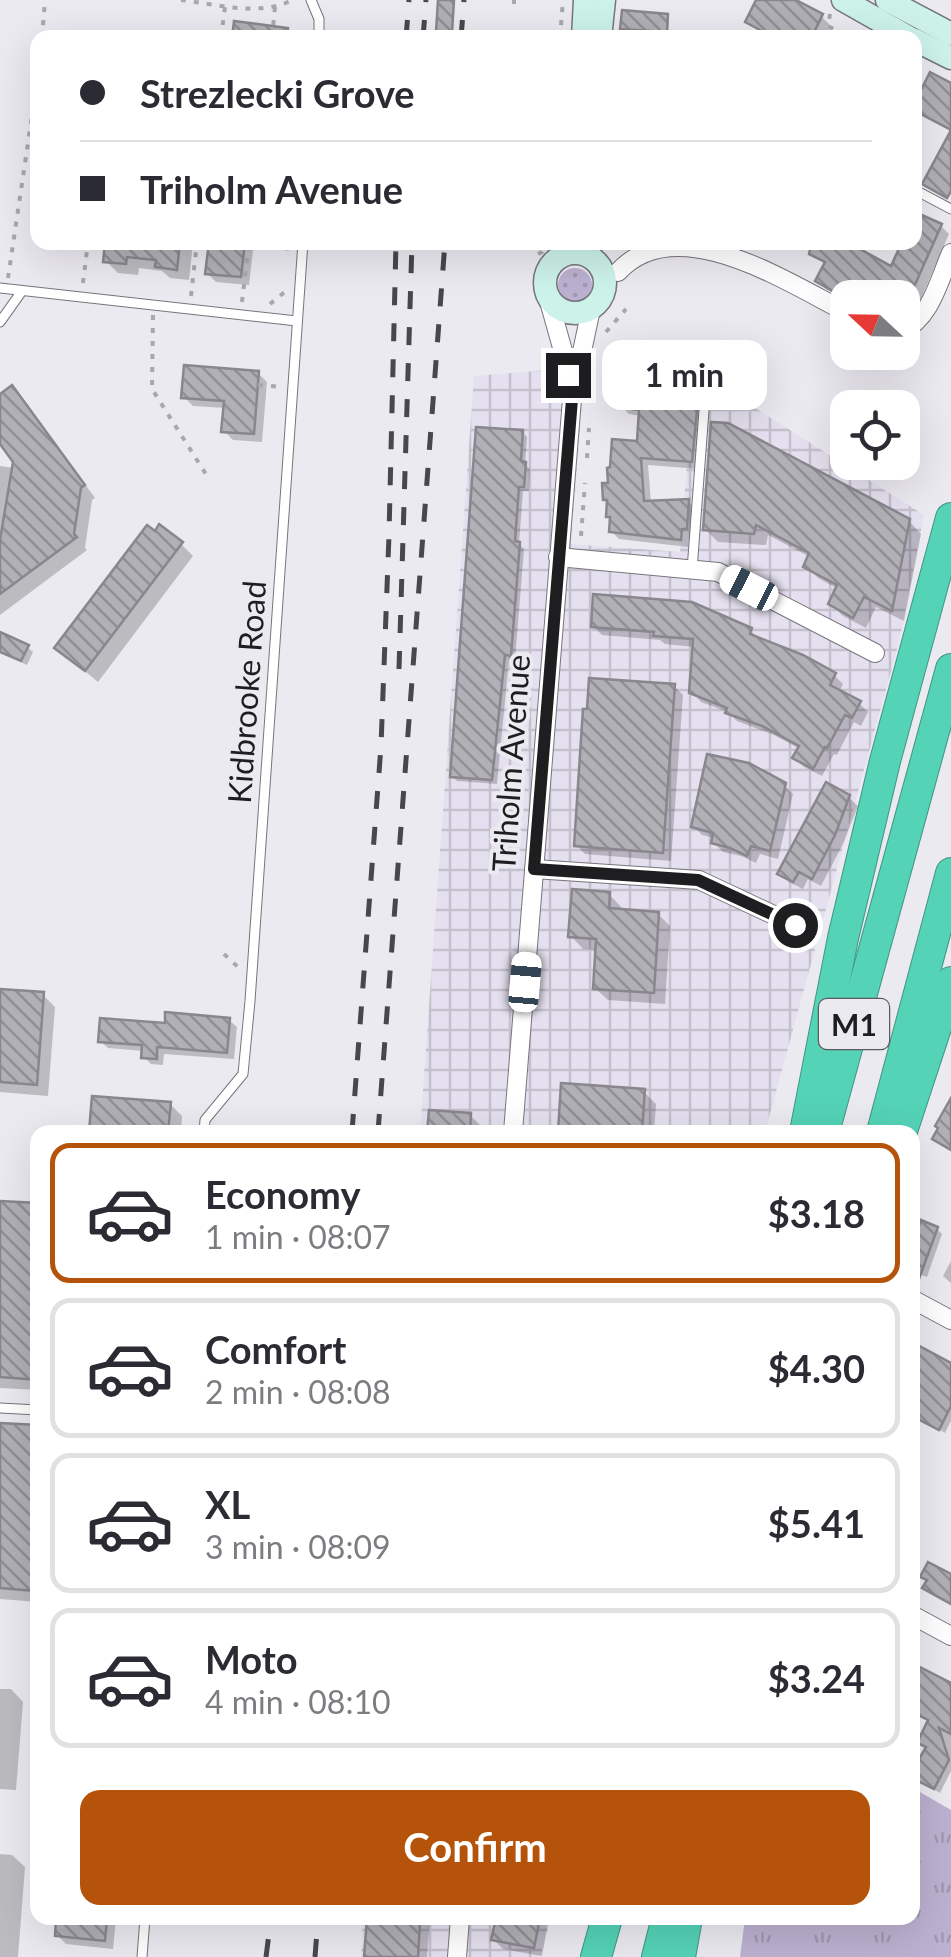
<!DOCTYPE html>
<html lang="en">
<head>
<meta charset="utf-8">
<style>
	body { margin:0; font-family:Lato,sans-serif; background:#f7f7f7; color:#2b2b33; height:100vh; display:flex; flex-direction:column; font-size:38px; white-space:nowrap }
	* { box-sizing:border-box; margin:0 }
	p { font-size:32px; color:#7c7c81 }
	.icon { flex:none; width:55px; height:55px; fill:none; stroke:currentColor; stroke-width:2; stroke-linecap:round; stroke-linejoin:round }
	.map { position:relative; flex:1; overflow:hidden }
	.panel { position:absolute; left:30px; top:1125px; width:890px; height:800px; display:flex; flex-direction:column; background:#fff; border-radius:20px; box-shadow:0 10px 40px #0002 }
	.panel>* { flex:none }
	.banner { position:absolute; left:30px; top:30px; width:892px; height:220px; border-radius:20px; box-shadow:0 10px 40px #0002; display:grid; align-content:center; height:220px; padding:0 50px; background:#fff }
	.needle { width:65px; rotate:292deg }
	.fabs { position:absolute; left:830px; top:280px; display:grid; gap:20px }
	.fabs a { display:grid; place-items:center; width:90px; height:90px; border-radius:20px; background:#fff; box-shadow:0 10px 40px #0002; font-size:50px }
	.end { position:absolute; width:45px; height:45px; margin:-22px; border:12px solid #1e1e20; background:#fff; box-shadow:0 0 0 5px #fff }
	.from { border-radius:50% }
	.bubble { position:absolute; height:70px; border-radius:20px; background:#fff; box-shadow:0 10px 40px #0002; font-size:32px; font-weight:700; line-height:70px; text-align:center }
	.car { position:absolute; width:30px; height:60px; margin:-30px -15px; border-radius:12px; box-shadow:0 0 8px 2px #0007; background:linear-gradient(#fff 24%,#345 0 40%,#fff 0 76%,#345 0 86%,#fff 0) }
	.banner b { display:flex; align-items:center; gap:35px; height:95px; font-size:38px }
	.banner b+b { border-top:2px solid #e1e1e2 }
	.banner i { width:25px; height:25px; background:#2b2b33 }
	ul { padding:18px 0 0; list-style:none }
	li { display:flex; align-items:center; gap:30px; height:140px; margin:0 20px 15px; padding:0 30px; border:5px solid #e1e1e2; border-radius:20px }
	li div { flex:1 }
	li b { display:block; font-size:38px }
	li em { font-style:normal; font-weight:700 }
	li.on { border-color:#b45309 }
	li>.icon { width:90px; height:90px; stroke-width:1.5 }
	.button { display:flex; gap:20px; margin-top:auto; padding:20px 50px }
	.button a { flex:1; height:115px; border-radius:20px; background:#b45309; color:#fff; font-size:40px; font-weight:700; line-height:115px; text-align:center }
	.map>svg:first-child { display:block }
</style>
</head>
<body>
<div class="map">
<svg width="951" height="1957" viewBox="0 0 951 1957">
	<defs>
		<pattern id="industrial-grid" width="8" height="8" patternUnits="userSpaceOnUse" patternTransform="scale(2.5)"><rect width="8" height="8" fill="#e5e0ef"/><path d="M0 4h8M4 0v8" fill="none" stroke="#c4c0cd"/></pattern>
		<pattern id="grass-tufts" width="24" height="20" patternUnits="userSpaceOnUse" patternTransform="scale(2.5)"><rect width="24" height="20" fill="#bcb1d0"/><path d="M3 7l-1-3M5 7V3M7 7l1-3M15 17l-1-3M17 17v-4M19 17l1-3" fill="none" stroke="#a198b2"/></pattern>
		<pattern id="garden-dots" width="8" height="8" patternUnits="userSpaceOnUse" patternTransform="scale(2.5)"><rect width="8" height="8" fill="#bcb1d0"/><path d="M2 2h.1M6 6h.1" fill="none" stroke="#a198b2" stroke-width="1.8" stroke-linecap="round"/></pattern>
		<pattern id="building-back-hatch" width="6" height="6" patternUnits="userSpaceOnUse" patternTransform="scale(2.5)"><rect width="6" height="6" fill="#b2b0b7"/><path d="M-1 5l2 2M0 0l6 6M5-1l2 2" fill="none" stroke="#908f94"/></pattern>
	</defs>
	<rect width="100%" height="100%" fill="#eceaf1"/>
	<g fill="url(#industrial-grid)">
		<polygon points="585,367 571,544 680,552 687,463 693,463 700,373 924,515 899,642 765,1132 420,1132 474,376"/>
		<polygon points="363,1918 551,1918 540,1957 361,1957"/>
	</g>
	<polygon fill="url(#grass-tufts)" points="913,1788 951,1810 951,1957 740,1957 745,1918 912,1918"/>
	<circle fill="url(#garden-dots)" cx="575" cy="285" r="17"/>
	<g fill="#0003">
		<polygon points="759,0 791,0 821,16 831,26 826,37 828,38 759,38 761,33 748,22"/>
		<polygon points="667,16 669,18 668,33 625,30 623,28"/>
		<polygon points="915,223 941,226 949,234 912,319 902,322 902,298 848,298 848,301 826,289 818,281 826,265 812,254 892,270 915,242"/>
		<polygon points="108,242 193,243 189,280 170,278 162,271 139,268 138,275 118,273 106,261"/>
		<polygon points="211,242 254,242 249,285 216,282 207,273"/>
		<polygon points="258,373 267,382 262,442 233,440 224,431 226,408 193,406 184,397"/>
		<polygon points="700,373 708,381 700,469 648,465 651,503 688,501 696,510 694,536 689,536 688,547 619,539 611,531 612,520 608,516 609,502 606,499 611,485 639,444 641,416 629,414 621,406"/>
		<polygon points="12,388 24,400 95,498 92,500 85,548 87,550 0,615 0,466 21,469 0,440 0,397"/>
		<polygon points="714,424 909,521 921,534 904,621 876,607 866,628 843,616 831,604 838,589 818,578 806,566 810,557 768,535 766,545 718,542 706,530"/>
		<polygon points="522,432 527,437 525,464 530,469 529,491 523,491 519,544 524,549 515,660 509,659 497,784 457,781 452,776"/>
		<polygon points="181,544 193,556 98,682 57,648"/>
		<polygon points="593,626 751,631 761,641 834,675 843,684 839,692 859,703 868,712 861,726 854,722 837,755 834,754 822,776 804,767 795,758 800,749 774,735 737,721 728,712 701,702 692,692 695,647 665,644 660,640 602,635"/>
		<polygon points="0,634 27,647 33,652 27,665 0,653"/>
		<polygon points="674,686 683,695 671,861 585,854 576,845"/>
		<polygon points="784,785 793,794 778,859 760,854 756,863 741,856 723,852 714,843 715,838 702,835 694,826"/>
		<polygon points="848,797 858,806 843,844 821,886 808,879 803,889 789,882 780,873"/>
		<polygon points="609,894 621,907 621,912 658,914 670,926 665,1004 608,1000 595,988 598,950 583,949 571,936"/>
		<polygon points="0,992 43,995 55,1007 48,1096 0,1092"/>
		<polygon points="229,1020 237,1027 234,1059 164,1054 163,1065 151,1064 144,1057 144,1051 108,1048 100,1041 167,1026"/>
		<polygon points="564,1085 644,1092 656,1104 654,1132 560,1132"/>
		<polygon points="94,1099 170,1104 182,1116 181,1132 92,1132"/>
		<polygon points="431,1112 470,1115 483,1128 482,1132 429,1132"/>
		<polygon points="0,1203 38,1206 38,1390 0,1388"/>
		<polygon points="937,1229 942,1234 927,1277 912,1272"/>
		<polygon points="951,1261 951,1283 943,1276"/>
		<polygon points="951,1366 951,1421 945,1433 920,1417"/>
		<polygon points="0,1426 38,1429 38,1602 0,1599"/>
		<polygon points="912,1661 915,1667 951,1686 951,1771 940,1793 913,1776 928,1749 920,1742 930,1722 912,1712"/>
		<polygon points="0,1689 11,1689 23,1702 16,1790 0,1789"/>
		<polygon points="0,1854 12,1855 25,1867 18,1957 0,1957"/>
		<polygon points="58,1918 116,1918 113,1949 66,1944 57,1935"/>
		<polygon points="370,1918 430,1918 427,1957 367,1957"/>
		<polygon points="498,1918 549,1918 542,1956 503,1949 494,1940"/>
	</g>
	<g fill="url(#building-back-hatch)" stroke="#89878d" stroke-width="2.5">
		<polygon points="438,0 454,0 452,33 436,32"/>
		<polygon points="756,0 796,0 823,14 811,38 756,38 760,30 745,22"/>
		<polygon points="622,10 668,14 667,32 620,29"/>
		<polygon points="234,21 288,28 287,38 232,38"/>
		<polygon points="930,72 951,83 951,191 947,198 922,184 951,130 915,111 915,102"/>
		<polygon points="915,212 942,224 909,298 845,298 815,281 825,262 809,254 812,242 847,242 891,266 902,242 915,242"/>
		<polygon points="105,242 180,242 177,270 155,267 156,260 127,257 126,264 103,262"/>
		<polygon points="209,242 245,242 241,277 205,274"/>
		<polygon points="184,365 259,371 254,434 221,432 224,401 181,398"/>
		<polygon points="639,366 701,370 692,462 641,458 644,501 689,499 687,529 682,529 681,540 609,532 610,517 606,517 607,500 603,500 602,483 608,483 607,468 610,467 612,439 637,441 639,410 618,407 619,398 623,394 637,395"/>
		<polygon points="12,385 85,485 81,488 74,534 77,537 0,594 0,540 13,462 0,444 0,394"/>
		<polygon points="711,422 728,423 910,519 892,611 864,597 853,618 828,604 837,585 803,567 809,553 756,525 754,534 703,530"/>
		<polygon points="476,427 523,430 521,461 526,462 524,487 519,487 515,541 520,542 511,656 505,655 492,780 450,777"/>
		<polygon points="159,524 183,542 85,671 54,648 147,525 155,531"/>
		<polygon points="593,594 692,602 752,628 750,634 803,655 836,673 830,685 861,701 852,718 845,715 827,748 825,747 813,769 792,758 799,746 762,726 725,713 727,708 689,693 693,639 653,636 654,632 591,627"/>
		<polygon points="0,632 29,645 21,661 0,652"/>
		<polygon points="589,678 675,684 663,853 574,846 583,709 587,709"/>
		<polygon points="707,754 749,763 786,783 770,851 751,846 747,856 730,848 711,843 713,833 691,827"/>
		<polygon points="826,782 850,795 835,835 812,879 799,872 793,882 777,874"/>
		<polygon points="572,889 610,892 609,908 659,912 654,993 593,989 596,939 568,937"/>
		<polygon points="0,989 44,992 37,1085 0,1082"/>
		<polygon points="165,1012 230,1018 227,1053 157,1047 157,1059 141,1058 142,1045 98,1042 100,1018 165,1023"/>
		<polygon points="561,1083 645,1089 642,1132 558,1132"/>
		<polygon points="92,1096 171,1102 168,1132 89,1132"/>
		<polygon points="951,1098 951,1150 932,1139 938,1128 935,1126"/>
		<polygon points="429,1110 471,1113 470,1132 427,1132"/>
		<polygon points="0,1201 38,1203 38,1380 0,1377"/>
		<polygon points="921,1220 938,1227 916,1287 912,1287 912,1243"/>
		<polygon points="912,1342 951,1363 951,1406 939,1430 912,1416"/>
		<polygon points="0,1423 38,1425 38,1551 34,1591 0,1588"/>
		<polygon points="928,1562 951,1574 951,1604 922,1588 927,1580 920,1577"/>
		<polygon points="912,1663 951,1683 951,1734 939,1728 949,1760 934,1789 912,1778 912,1771 926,1747 917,1743 928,1720 912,1712"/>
		<polygon points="56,1918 107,1918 105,1941 55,1936"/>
		<polygon points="367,1918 420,1922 418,1957 364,1957"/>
		<polygon points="496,1918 540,1918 534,1948 491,1940"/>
	</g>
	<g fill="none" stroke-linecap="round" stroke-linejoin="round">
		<g stroke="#77757c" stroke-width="11">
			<g id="lane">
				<polyline points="311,0 319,19 319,38"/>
				<polyline points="915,190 951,209"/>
				<polyline points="0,288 297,321"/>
				<polyline points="0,322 22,291"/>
				<polyline points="692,570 706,384"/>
				<polyline points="204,1132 205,1120 243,1074 250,1001 303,242"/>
				<polyline points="0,1408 38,1410"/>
				<polyline points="142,1957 145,1918"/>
			</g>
		</g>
		<g stroke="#77757c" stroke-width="20">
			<g id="street">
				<path d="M618,272C676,208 788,283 848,313"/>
				<polyline points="547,294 563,351 570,388"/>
				<path d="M902,331C931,318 939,280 951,253"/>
				<polyline points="558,557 718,572 875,653"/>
				<polyline points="534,869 699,880 795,925"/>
				<polyline points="513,1132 572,399 591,309"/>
				<polyline points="912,1299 951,1320"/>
				<polyline points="912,1615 951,1636"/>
				<polyline points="457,1957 460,1918"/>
			</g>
		</g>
		<g stroke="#77757c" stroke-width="25">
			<g id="secondary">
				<polyline points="843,0 910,38"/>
				<polyline points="887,0 951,34"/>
				<polyline points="583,38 585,0"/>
				<polyline points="600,38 604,0"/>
				<polyline points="915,40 951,58"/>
				<circle cx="575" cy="283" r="30"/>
			</g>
		</g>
		<g stroke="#419482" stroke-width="32">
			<g id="highway">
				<polyline points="902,1131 951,982"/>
				<polyline points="805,1132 843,938 885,761 951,518"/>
				<polyline points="824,1132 951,669"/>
				<polyline points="882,1132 951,873"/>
				<polyline points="596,1957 607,1918"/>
				<polyline points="657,1957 667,1918"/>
				<polyline points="680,1957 687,1918"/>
			</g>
		</g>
		<g stroke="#a8a7ac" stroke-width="4" stroke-dasharray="5 8" stroke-linecap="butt">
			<path d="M181,0C215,4 260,17 292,0"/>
			<polyline points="514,4 514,0"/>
			<polyline points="830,14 828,26 850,38"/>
			<polyline points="42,38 45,0"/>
			<polyline points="221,38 225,7"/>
			<polyline points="272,38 275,7"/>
			<polyline points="560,38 563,0"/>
			<polyline points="915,73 924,78"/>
			<polyline points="245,244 292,249"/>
			<polyline points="538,254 542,252 546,242"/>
			<polyline points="8,278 38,75"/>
			<polyline points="83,283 88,242"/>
			<polyline points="191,296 197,242"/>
			<polyline points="242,302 249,242"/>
			<polyline points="270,304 286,291"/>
			<polyline points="153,315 152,389 209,479"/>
			<polyline points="606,332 626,309"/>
			<polyline points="258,385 282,387"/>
			<polyline points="587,458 589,428"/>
			<polyline points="581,536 585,483"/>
			<polyline points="224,954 239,968"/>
		</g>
		<use href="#lane" stroke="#fff" stroke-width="9"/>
		<use href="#street" stroke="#fff" stroke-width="18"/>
		<use href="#secondary" stroke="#ccf2e9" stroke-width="22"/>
		<use href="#highway" stroke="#54d3b7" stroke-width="30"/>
		<g stroke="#48484b" stroke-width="5" stroke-dasharray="18 18" stroke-linecap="butt">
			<polyline points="406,38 409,0"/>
			<polyline points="423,38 426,0"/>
			<polyline points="461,38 464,0"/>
			<polyline points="399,669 412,242"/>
			<polyline points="352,1132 381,746 389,535 396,242"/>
			<polyline points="378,1132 445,242"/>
			<polyline points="266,1957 271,1918"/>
			<polyline points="315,1957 318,1918"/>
		</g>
	</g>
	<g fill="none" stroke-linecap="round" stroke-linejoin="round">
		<polyline stroke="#1e1e20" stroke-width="12" points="568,375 572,399 534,869 698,880 795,925"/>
	</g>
	<g text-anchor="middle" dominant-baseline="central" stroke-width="8" stroke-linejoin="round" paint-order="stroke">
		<rect fill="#eceaf1" stroke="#5c5b5f" stroke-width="2.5" x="819" y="999" width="70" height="50" rx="8"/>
		<g font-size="30" font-weight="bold" fill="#1e1e20">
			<text x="854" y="1024">M1</text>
		</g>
		<g font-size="32" fill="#1e1e20" stroke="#eceaf1">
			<text transform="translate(246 692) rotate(-86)">Kidbrooke Road</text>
			<text transform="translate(510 763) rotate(-86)">Triholm Avenue</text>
		</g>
	</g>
</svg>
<div class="fabs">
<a><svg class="needle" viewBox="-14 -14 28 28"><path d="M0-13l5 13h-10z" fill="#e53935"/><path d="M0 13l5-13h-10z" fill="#7c7c81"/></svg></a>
<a><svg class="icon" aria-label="locate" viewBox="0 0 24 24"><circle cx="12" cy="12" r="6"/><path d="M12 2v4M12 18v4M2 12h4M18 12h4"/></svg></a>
</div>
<i class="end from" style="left:795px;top:925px"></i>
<i class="end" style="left:568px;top:375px"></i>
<div class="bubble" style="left:602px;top:340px;width:165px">1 min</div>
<i class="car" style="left:749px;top:588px;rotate:297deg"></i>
<i class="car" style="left:525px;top:982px;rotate:5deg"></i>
<div class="banner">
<b><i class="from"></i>Strezlecki Grove</b>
<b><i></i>Triholm Avenue</b>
</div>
<section class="panel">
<ul>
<li class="on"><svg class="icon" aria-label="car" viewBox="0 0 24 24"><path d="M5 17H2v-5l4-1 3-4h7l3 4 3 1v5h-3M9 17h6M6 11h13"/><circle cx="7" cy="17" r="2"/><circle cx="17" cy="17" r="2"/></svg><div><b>Economy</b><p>1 min · 08:07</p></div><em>$3.18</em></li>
<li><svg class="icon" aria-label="car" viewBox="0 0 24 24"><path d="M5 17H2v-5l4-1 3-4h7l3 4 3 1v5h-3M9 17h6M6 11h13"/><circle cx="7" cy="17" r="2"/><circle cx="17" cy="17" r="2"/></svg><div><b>Comfort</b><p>2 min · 08:08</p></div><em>$4.30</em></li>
<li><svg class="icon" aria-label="car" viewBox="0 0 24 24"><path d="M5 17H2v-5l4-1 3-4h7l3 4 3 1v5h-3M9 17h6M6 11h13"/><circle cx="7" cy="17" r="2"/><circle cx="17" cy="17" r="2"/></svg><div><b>XL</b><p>3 min · 08:09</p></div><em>$5.41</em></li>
<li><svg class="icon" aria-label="car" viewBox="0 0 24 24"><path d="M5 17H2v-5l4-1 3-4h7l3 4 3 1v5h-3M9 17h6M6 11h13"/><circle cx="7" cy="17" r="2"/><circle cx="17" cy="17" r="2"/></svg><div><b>Moto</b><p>4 min · 08:10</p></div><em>$3.24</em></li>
</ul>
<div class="button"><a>Confirm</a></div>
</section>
</div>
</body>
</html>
